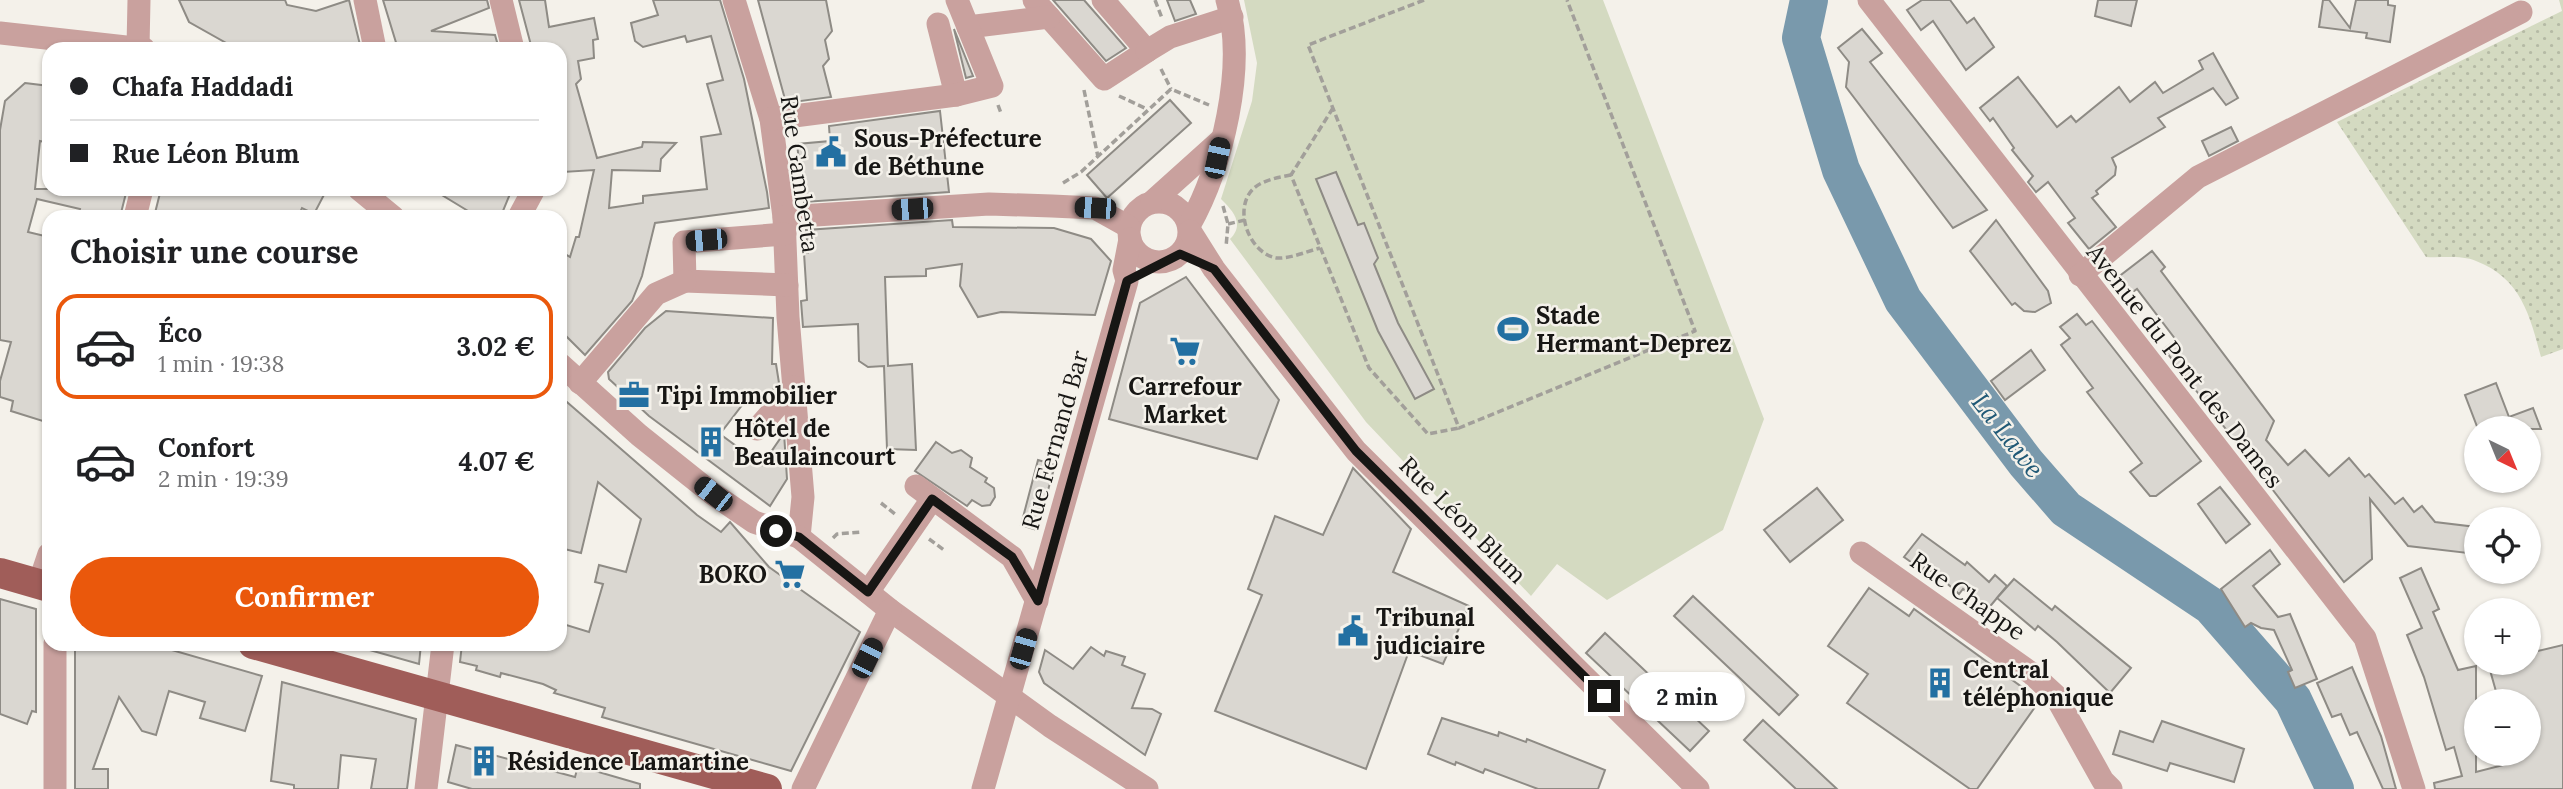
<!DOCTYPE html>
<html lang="fr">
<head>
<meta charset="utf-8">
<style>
	body { margin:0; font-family:Lora,serif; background:#f2f2f2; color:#202124; height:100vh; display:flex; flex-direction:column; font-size:26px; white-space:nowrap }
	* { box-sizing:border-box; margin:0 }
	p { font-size:23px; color:#757577 }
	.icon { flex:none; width:38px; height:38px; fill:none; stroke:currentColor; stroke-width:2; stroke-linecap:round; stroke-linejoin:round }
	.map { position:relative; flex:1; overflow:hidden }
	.side { position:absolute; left:42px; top:210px; width:525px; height:441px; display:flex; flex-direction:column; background:#fff; border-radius:21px; box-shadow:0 2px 5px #0004 }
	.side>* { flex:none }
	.banner { position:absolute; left:42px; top:42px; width:525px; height:154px; border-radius:21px; box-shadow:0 2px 5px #0004; display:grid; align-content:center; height:154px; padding:0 28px; background:#fff }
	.needle { width:46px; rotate:137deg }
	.fabs { position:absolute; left:2464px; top:416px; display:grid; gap:14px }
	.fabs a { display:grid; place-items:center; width:77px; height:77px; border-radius:50%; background:#fff; box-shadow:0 2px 5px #0004; font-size:35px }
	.end { position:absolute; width:32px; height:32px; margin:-16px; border:9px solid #171614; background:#fff; box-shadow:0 0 0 4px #fff }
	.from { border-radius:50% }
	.bubble { position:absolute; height:49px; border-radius:24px; background:#fff; box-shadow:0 2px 5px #0004; font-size:23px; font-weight:700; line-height:49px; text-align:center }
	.car { position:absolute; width:21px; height:42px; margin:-21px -10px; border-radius:9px; box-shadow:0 0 5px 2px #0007; background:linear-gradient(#222 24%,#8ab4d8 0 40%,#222 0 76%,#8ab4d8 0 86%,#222 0) }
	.banner b { display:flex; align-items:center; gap:24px; height:66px; font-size:26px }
	.banner b+b { border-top:2px solid #e0e0e0 }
	.banner i { width:18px; height:18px; background:#202124 }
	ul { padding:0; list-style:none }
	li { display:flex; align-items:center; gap:21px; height:105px; margin:0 14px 10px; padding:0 14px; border:4px solid transparent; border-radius:21px }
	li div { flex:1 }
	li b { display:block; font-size:26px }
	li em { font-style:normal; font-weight:700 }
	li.on { border-color:#ea580c }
	li>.icon { width:63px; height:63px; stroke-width:1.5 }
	h2 { padding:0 28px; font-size:32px; line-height:84px }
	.action { display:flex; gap:14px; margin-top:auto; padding:14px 28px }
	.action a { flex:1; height:80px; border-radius:42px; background:#ea580c; color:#fff; font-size:28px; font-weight:700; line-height:80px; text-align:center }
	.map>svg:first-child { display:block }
</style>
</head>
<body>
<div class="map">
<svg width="2563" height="789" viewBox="0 0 2563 789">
	<defs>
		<pattern id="grass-dots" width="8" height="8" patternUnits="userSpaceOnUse" patternTransform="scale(1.75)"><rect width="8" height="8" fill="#d4dac1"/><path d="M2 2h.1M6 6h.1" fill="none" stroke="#b5baa5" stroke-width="1.8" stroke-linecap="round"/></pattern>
	</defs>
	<rect width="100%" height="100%" fill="#f4f1ea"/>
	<path fill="url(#grass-dots)" d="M2559,0H2563V349L2541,357C2530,316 2521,278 2476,261C2462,255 2441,258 2426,257L2337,122L2562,11Z"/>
	<path fill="#d4dac1" d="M1244,0H1603L1764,419L1723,530L1607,600L1557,564L1531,596L1366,422L1230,239C1245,224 1233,211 1221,199L1252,101L1257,63Z"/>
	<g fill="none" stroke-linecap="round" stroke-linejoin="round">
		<polyline stroke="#7999ac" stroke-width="38" points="1809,0 1801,38 1841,170 1903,300 2026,463 2066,509 2211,606 2293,700 2335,789"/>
	</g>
	<g fill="#dad7d1" stroke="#8e8b85" stroke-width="2">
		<polygon points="179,0 285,0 287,5 316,11 349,0 361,49 237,49 189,22"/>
		<polygon points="383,0 487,0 489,8 431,31 495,35 499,49 398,49"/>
		<polygon points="519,0 545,0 549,27 594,18 598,39 593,40 594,58 578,61 581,79 576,84 597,158 642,147 643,142 676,143 661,159 660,171 612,170 609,208 643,203 643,196 707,189 701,137 721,134 707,84 723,80 711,36 687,42 685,36 643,47 635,41 631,23 658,15 653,0 720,0 744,79 767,192 769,208 655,223 642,276 632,301 585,355 560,330 560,251 570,257 576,237 579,237 594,170 563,172 560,159 560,49 532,49"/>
		<polygon points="758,0 826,0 832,31 825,40 829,59 823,66 831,97 786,103"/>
		<polygon points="1053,0 1084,0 1126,48 1106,61"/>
		<polygon points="1167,0 1190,0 1196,14 1175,21"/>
		<polygon points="1922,0 1950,0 1967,23 1974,18 1994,47 1966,70 1933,21 1921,30 1907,10"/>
		<polygon points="2098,0 2137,0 2131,26 2095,16"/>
		<polygon points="2323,0 2329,0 2350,28 2356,0 2388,0 2388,5 2395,6 2390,42 2366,38 2367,33 2319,27"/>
		<polygon points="954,29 973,76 966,78"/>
		<polygon points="1862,29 1882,53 1870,62 1987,210 1953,228 1846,87 1849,62 1838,48"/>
		<polygon points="2213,53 2238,98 2226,105 2213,88 2158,118 2165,127 2112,158 2116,167 2115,175 2096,191 2098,194 2092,198 2116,227 2089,249 2068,223 2075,218 2048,182 2036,192 2028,182 2033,176 2012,150 2014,148 1993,118 1990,121 1980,108 2018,77 2057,127 2071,116 2076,122 2119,87 2130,102 2155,82 2163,93 2203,69 2199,61"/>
		<polygon points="25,83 49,86 49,143 40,141 35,189 127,189 120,217 78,217 80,209 37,199 28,232 49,237 49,423 11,411 13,401 0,397 0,381 11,342 0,340 0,130 5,101"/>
		<polygon points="1170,100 1191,123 1107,198 1087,175"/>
		<polygon points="940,111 949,192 804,202 797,144 830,141 829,126"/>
		<polygon points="2231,127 2238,141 2209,156 2202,141"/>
		<polygon points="1336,172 1358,225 1364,223 1378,258 1374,264 1398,323 1434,389 1415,399 1378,331 1316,179"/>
		<polygon points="161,189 327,189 314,214 302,208 298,217 154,217"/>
		<polygon points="432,189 512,189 503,211 478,217"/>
		<polygon points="952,220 953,227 1054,228 1091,239 1111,261 1095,315 1001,312 978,317 960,286 962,264 926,269 926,276 885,277 888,366 912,364 916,450 887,449 884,366 868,367 859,361 858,324 803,327 801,301 807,300 804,253 808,253 806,230"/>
		<polygon points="1996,220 2048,291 2051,303 2035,312 2024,311 2015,303 2012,305 1970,251"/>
		<polygon points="2152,251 2165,267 2161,271 2274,421 2266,440 2288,465 2305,450 2329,476 2349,458 2365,477 2369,474 2395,504 2403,498 2414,512 2422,506 2435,522 2476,527 2476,554 2408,546 2370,499 2372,559 2344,582 2164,349 2176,340 2137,289 2130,294 2117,278"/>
		<polygon points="1186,277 1279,400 1257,459 1109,419 1140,303"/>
		<polygon points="666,311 773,318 772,364 776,364 779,383 764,400 743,404 720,434 762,465 784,433 787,479 770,506 649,416 609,379 608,372 645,328"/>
		<polygon points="2077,314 2086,325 2092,321 2201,461 2156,496 2150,496 2130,472 2142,463 2087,392 2093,388 2061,345 2070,338 2060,327"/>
		<polygon points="2031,350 2045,370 2005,400 1991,381"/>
		<polygon points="2496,383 2509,417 2533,408 2541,429 2478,429 2465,395"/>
		<polygon points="560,396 697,515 721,532 730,522 769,567 860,632 791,771 602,717 605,708 554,693 556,690 543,684 501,673 500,677 476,670 477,666 460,662 462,644 560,644 560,623 589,632 603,584 595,582 599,565 626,572 641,519 598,482 581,553 560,548"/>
		<polygon points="936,442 952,453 961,450 972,458 970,467 987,478 985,482 994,488 995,497 990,505 982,506 972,500 967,506 915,471"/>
		<polygon points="1038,460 1055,465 1037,530 1021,525"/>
		<polygon points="1353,468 1411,529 1393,572 1469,606 1443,664 1409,651 1366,769 1215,711 1262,595 1248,589 1275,516 1323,535"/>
		<polygon points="2220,487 2250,524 2226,543 2198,504"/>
		<polygon points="1817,488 1843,520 1790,562 1764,530"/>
		<polygon points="1922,534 1965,565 1967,562 1989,582 1995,575 2007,586 1987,610 1963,589 1959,594 1941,578 1925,567 1922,570 1904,557"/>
		<polygon points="2270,550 2280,564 2253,586 2278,617 2290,614 2317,679 2295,688 2288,672 2292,670 2274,630 2261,628 2251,623 2245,627 2221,589"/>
		<polygon points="2421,568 2439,609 2433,612 2458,670 2476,666 2476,772 2515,762 2513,754 2529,754 2529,702 2499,702 2488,663 2529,663 2529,653 2563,645 2563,789 2435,789 2434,783 2462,776 2454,747 2446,750 2424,677 2407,635 2422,628 2400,578"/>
		<polygon points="2014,579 2052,610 2055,606 2131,668 2110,693 2057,642 2038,626 2035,630 1997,598"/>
		<polygon points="1869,588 1909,616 1914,609 2040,700 1977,789 1970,789 1847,703 1868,674 1828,646"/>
		<polygon points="1693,596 1798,695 1779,715 1674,616"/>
		<polygon points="0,599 36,609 36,712 32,711 27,724 0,714"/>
		<polygon points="1605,633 1709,731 1690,751 1586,653"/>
		<polygon points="75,644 151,644 262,676 245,731 200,718 205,702 169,691 156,735 142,731 119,697 93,769 108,769 108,789 75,789"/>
		<polygon points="366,644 421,644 419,664 366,649"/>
		<polygon points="1091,647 1104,656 1106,651 1125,657 1122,665 1145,674 1132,708 1152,709 1161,714 1145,755 1044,683 1039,672 1045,650 1073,669"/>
		<polygon points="2352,667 2381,736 2396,789 2383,789 2357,732 2350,735 2341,714 2332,717 2317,683"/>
		<polygon points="282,682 416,719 407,789 371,789 376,759 341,755 338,789 294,789 294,785 271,781"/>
		<polygon points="1442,718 1498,736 1499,732 1526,742 1527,739 1605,770 1598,789 1538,789 1485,769 1483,773 1456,762 1455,765 1428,754"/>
		<polygon points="1763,720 1837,789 1796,789 1744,740"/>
		<polygon points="2162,721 2244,749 2234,782 2170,763 2167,771 2113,754 2120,731 2153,742"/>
		<polygon points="456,745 575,777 578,766 640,784 640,789 472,789 448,782"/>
	</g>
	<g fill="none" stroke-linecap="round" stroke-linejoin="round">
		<g stroke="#a29f9a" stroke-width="3.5" stroke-dasharray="7 3.5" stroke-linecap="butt">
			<polyline points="1155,0 1162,18"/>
			<polyline points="1424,0 1308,45 1459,428 1695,331 1567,0"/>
			<polyline points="1161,69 1171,89"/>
			<polyline points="1084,90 1098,157"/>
			<polyline points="1119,96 1147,109"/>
			<polyline points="998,105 1001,113"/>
			<polyline points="1333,108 1291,175 1369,368 1428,434 1459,428"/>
			<path d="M1291,175C1280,177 1263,180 1254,188C1232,208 1249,254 1277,258C1290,259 1308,251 1320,248"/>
			<polyline points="1063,183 1081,172 1171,89 1209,105"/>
			<polyline points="1223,206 1228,224 1226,247"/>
			<polyline points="1228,224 1245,220"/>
			<polyline points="881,503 895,514"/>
			<polyline points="833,538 837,534 861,532"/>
			<polyline points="929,539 944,550"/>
		</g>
		<g stroke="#c9a19e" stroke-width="23">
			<polyline points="365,0 375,49"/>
			<polyline points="501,0 513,49"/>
			<polyline points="734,0 771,119 784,217 788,317 803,497 799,537"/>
			<polyline points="1034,0 1104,79 1147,51 1103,0"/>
			<polyline points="1869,0 2365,638 2414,789"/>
			<polyline points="938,24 956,95"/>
			<polyline points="968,27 1049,17"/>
			<polyline points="0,33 144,49"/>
			<polyline points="138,47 139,0"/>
			<polyline points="1147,51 1170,37 1232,17"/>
			<polyline points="771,119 956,95 992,86 957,0"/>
			<polyline points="359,189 393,217"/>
			<circle cx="1159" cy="232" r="30"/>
			<polyline points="1152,202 1221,140"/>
			<polyline points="135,217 142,189"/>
			<polyline points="519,217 534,189"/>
			<polyline points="784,217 989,204 1052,206 1095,208 1129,227"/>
			<path d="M1189,226C1222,167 1247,66 1227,0"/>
			<polyline points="1190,231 1214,269 1356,451 1698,789"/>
			<polyline points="785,234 684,242 685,281 787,285"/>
			<polyline points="2080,275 2198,177 2521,12"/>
			<polyline points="560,364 639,435 713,494 754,522 799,537 890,610 1050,726 1147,789"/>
			<polyline points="580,383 656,294 685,281"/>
			<polyline points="757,429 794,387"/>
			<polyline points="916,486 1012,557 1037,601"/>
			<polyline points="1861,553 2031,673 2055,695 2103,781 2111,789"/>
			<polyline points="39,584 49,554"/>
			<polyline points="868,592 932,499"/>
			<polyline points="55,789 55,644"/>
			<polyline points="426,789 443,644"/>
			<polyline points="803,789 890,610"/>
			<polyline points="983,789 1127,281 1124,270 1130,239"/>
		</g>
		<g stroke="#a05d59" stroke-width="30">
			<polyline points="0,573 49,587"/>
			<polyline points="253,644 767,789"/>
		</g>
	</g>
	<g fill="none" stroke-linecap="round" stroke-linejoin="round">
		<polyline stroke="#171614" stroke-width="9" points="776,531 799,537 868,592 932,499 1012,557 1038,601 1127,281 1180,254 1214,269 1356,451 1604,696"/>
	</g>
	<defs>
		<g id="civic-bare" transform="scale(2.415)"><path d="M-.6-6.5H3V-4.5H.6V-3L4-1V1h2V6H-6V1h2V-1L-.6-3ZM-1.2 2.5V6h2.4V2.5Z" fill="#2370a2" stroke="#f4f1ea" stroke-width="2.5" paint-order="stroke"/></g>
		<g id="stadium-bare" transform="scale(2.415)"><path d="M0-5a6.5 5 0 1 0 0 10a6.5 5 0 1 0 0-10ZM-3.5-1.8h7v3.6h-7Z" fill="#2370a2" stroke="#f4f1ea" stroke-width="2.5" paint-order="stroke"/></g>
		<g id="supermarket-bare" transform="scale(2.415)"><path d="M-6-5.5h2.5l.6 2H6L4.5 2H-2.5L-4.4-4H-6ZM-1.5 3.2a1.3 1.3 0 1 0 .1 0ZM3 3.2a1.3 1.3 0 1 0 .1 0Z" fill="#2370a2" stroke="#f4f1ea" stroke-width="2.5" paint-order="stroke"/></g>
		<g id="office-bare" transform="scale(2.415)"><path d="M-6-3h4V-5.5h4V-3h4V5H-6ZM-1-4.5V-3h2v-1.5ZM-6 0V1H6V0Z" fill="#2370a2" stroke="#f4f1ea" stroke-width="2.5" paint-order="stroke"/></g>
		<g id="building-bare" transform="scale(2.415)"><path d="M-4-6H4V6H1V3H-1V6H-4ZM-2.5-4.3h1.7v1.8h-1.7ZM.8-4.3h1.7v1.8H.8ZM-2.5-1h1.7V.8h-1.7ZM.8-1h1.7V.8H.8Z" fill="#2370a2" stroke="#f4f1ea" stroke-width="2.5" paint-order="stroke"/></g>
	</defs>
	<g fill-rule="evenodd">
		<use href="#civic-bare" x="831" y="152"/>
		<use href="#stadium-bare" x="1513" y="329"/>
		<use href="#supermarket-bare" x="1185" y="351"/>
		<use href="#office-bare" x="634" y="395"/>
		<use href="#building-bare" x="711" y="442"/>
		<use href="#supermarket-bare" x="790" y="574"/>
		<use href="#civic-bare" x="1353" y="631"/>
		<use href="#building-bare" x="1940" y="683"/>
		<use href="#building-bare" x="484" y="761"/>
	</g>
	<g text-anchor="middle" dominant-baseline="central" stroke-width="5" stroke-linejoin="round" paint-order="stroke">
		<g font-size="24" font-weight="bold" fill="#171614" stroke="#f4f1ea" text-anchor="start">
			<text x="854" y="138">Sous-Préfecture<tspan x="854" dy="28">de Béthune</tspan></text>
			<text x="1536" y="315">Stade<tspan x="1536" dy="28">Hermant-Deprez</tspan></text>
			<text x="1185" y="386" text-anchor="middle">Carrefour<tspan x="1185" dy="28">Market</tspan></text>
			<text x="657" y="395">Tipi Immobilier</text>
			<text x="734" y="428">Hôtel de<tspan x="734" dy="28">Beaulaincourt</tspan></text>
			<text x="767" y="574" text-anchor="end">BOKO</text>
			<text x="1376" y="617">Tribunal<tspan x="1376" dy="28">judiciaire</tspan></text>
			<text x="1963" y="669">Central<tspan x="1963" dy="28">téléphonique</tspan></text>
			<text x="507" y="761">Résidence Lamartine</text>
		</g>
		<g font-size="24" fill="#171614" stroke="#f4f1ea">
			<text transform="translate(800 174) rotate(82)">Rue Gambetta</text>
			<text transform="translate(2185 366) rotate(52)">Avenue du Pont des Dames</text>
			<text transform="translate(1055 440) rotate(-74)">Rue Fernand Bar</text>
			<text transform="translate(1463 520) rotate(45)">Rue Léon Blum</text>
			<text transform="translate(1968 596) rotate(35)">Rue Chappe</text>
		</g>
		<g font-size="26" font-style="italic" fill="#205976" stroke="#f4f1ea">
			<text transform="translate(2008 435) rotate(52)">La Lawe</text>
		</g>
	</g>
</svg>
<div class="fabs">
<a><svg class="needle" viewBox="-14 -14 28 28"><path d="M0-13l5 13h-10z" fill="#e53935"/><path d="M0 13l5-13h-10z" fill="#757577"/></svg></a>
<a><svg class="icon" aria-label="locate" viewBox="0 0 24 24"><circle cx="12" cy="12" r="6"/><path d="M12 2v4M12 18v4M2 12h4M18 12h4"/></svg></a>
<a>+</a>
<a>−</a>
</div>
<i class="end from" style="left:776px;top:531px"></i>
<i class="end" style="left:1604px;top:696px"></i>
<div class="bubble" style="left:1629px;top:672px;width:116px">2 min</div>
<i class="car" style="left:1217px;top:158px;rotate:12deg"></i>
<i class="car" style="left:1095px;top:208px;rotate:273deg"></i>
<i class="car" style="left:912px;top:209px;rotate:266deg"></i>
<i class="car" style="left:706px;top:240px;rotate:265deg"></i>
<i class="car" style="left:713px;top:494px;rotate:308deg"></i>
<i class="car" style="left:1023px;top:649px;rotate:16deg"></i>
<i class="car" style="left:867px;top:658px;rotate:26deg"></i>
<div class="banner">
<b><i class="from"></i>Chafa Haddadi</b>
<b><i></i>Rue Léon Blum</b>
</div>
<section class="side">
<h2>Choisir une course</h2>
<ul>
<li class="on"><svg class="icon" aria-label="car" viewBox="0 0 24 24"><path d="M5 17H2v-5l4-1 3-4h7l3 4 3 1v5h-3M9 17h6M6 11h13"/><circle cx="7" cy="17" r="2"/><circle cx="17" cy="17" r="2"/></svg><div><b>Éco</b><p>1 min · 19:38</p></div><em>3.02 €</em></li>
<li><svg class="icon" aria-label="car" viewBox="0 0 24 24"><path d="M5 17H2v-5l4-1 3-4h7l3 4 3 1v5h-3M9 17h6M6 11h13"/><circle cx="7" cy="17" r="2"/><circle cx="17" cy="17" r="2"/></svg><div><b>Confort</b><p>2 min · 19:39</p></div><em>4.07 €</em></li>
</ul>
<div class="action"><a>Confirmer</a></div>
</section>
</div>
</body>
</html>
